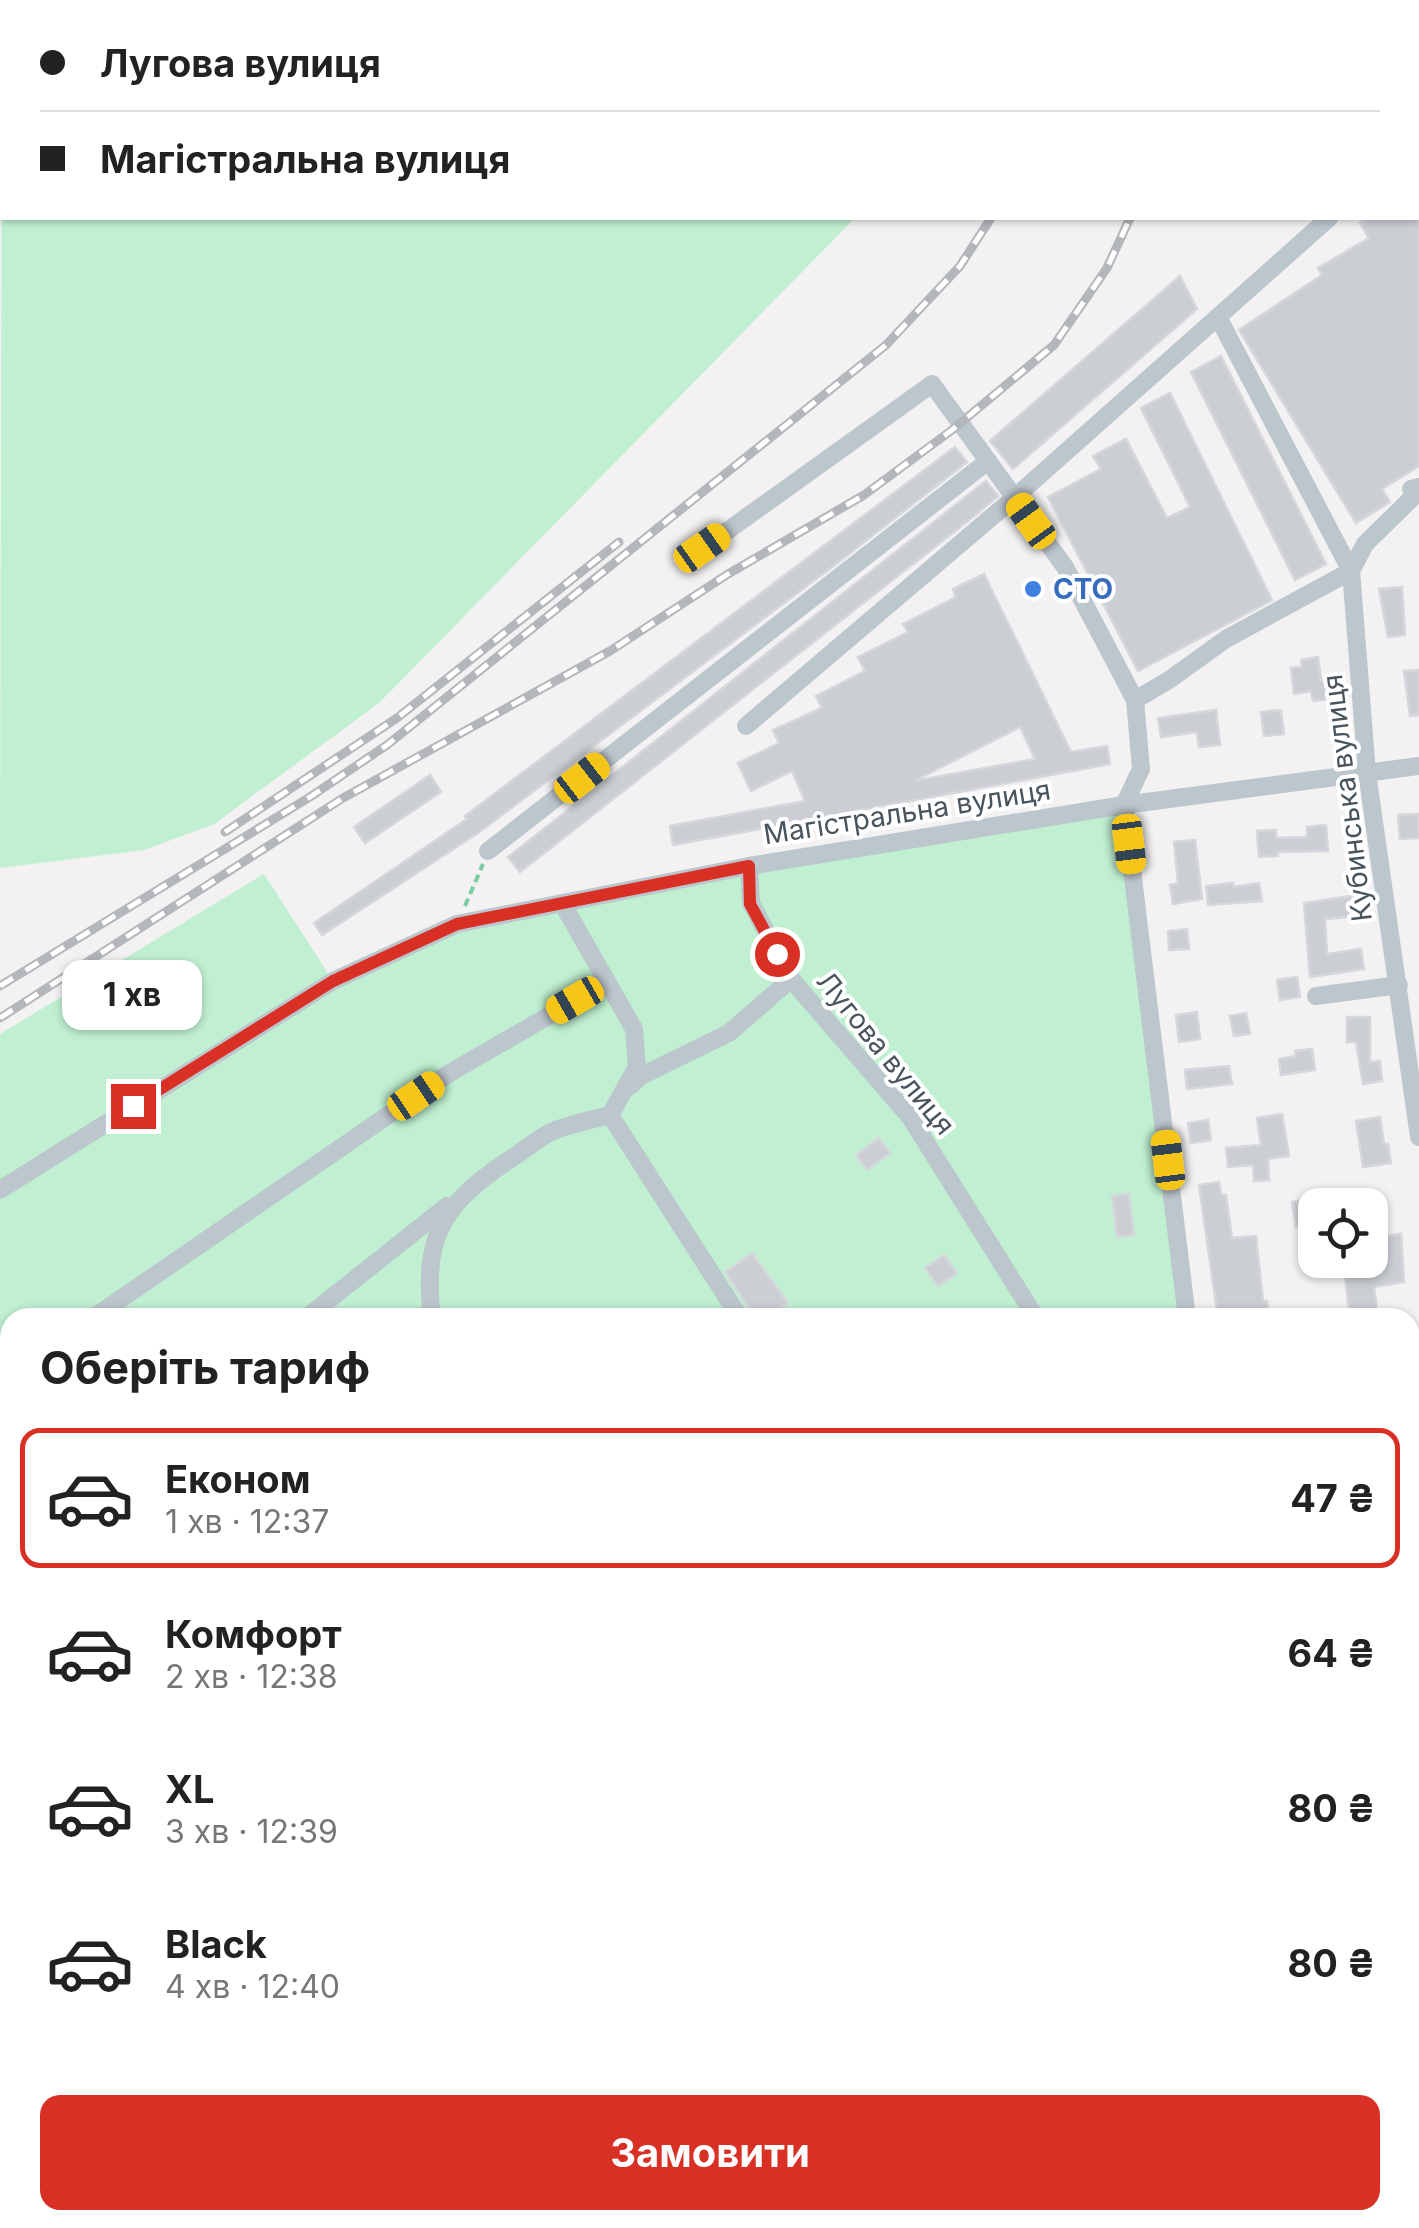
<!DOCTYPE html>
<html lang="uk">
<head>
<meta charset="utf-8">
<style>
	body { margin:0; font-family:Inter,sans-serif; background:#f2f2f2; color:#222; height:100vh; display:flex; flex-direction:column; font-size:38px; white-space:nowrap }
	* { box-sizing:border-box; margin:0 }
	p { font-size:32px; color:#767676 }
	.icon { flex:none; width:55px; height:55px; fill:none; stroke:currentColor; stroke-width:2; stroke-linecap:round; stroke-linejoin:round }
	.map { position:relative; flex:1; overflow:hidden }
	.details { position:absolute; left:0px; top:1308px; width:1420px; height:922px; display:flex; flex-direction:column; background:#fff; border-radius:30px 30px 0 0; box-shadow:0 2px 8px #0004 }
	.details>* { flex:none }
	.hud { position:absolute; left:0px; top:0px; width:1420px; height:220px; box-shadow:0 2px 8px #0004; display:grid; align-content:center; height:220px; padding:0 40px; background:#fff }
	.buttons { position:absolute; left:1298px; top:1188px; display:grid; gap:20px }
	.buttons a { display:grid; place-items:center; width:90px; height:90px; border-radius:20px; background:#fff; box-shadow:0 2px 8px #0004; font-size:50px }
	.end { position:absolute; width:45px; height:45px; margin:-22px; border:12px solid #d93025; background:#fff; box-shadow:0 0 0 5px #fff }
	.from { border-radius:50% }
	.bubble { position:absolute; height:70px; border-radius:20px; background:#fff; box-shadow:0 2px 8px #0004; font-size:32px; font-weight:700; line-height:70px; text-align:center }
	.car { position:absolute; width:30px; height:60px; margin:-30px -15px; border-radius:12px; box-shadow:0 0 8px 2px #0007; background:linear-gradient(#f5c518 24%,#345 0 40%,#f5c518 0 76%,#345 0 86%,#f5c518 0) }
	.hud b { display:flex; align-items:center; gap:35px; height:95px; font-size:38px }
	.hud b+b { border-top:2px solid #e0e0e0 }
	.hud i { width:25px; height:25px; background:#222 }
	ul { padding:0; list-style:none }
	li { display:flex; align-items:center; gap:30px; height:140px; margin:0 20px 15px; padding:0 20px; border:5px solid transparent; border-radius:20px }
	li div { flex:1 }
	li b { display:block; font-size:38px }
	li em { font-style:normal; font-weight:700 }
	li.selected { border-color:#d93025 }
	li>.icon { width:90px; height:90px; stroke-width:1.5 }
	h2 { padding:0 40px; font-size:45px; line-height:120px }
	.primary-button { display:flex; gap:20px; margin-top:auto; padding:20px 40px }
	.primary-button a { flex:1; height:115px; border-radius:20px; background:#d93025; color:#fff; font-size:40px; font-weight:700; line-height:115px; text-align:center }
	.map>svg:first-child { display:block }
</style>
</head>
<body>
<div class="map">
<svg width="1419" height="2228" viewBox="0 0 1419 2228">
	<rect width="100%" height="100%" fill="#f3f1f1"/>
	<g fill="#c0f0d1">
		<polygon points="12,0 1419,0 1419,74 1418,2 9,2"/>
		<polygon points="2,7 2,218 855,218 379,703 214,824 144,850 0,868"/>
		<polygon points="1124,805 1187,1317 10,1318 10,2220 750,2220 737,2228 0,2228 0,1034 264,874 333,981 457,924"/>
	</g>
	<g fill="#cbced3" stroke="#d5d7dc" stroke-width="2.5" fill-rule="evenodd">
		<polygon points="1369,218 1419,218 1419,466 1382,489 1390,502 1356,523 1239,330 1322,275 1318,268 1369,238 1360,223"/>
		<polygon points="1180,276 1197,309 1013,469 990,441"/>
		<polygon points="1221,356 1326,564 1295,580 1191,372"/>
		<polygon points="1170,393 1272,600 1138,671 1048,497 1101,469 1093,456 1126,439 1167,518 1190,507 1141,408"/>
		<polygon points="955,447 967,462 832,567 478,833 322,935 314,923 467,819 465,816"/>
		<polygon points="986,481 998,496 973,517 520,872 508,857"/>
		<path d="M984,574L1071,752L1107,746L1110,764L673,845L670,826L805,801L792,771L751,791L738,763L779,743L773,730L822,708L816,696L865,671L858,657L908,632L903,624L956,597L953,589ZM1020,727L1035,759L914,781Z"/>
		<polygon points="1402,587 1405,635 1388,637 1379,589"/>
		<polygon points="1318,657 1321,681 1330,679 1332,699 1313,701 1311,691 1294,694 1291,668 1302,667 1301,660"/>
		<polygon points="1419,670 1419,715 1410,716 1404,671"/>
		<polygon points="1216,710 1220,745 1199,747 1197,732 1161,737 1158,718"/>
		<polygon points="1281,710 1284,734 1264,736 1261,712"/>
		<polygon points="430,775 441,792 365,843 354,827"/>
		<polygon points="1418,814 1419,838 1400,839 1398,815"/>
		<polygon points="1326,825 1328,851 1277,852 1278,856 1259,857 1257,831 1276,830 1276,838 1307,837 1307,827"/>
		<polygon points="1195,840 1202,899 1173,904 1170,885 1178,883 1174,842"/>
		<polygon points="1233,883 1233,887 1259,883 1262,901 1208,905 1206,886"/>
		<polygon points="1358,895 1360,916 1325,919 1327,954 1361,949 1364,969 1310,977 1304,903"/>
		<polygon points="1187,929 1189,949 1169,950 1168,931"/>
		<polygon points="1297,977 1300,997 1280,1000 1277,980"/>
		<polygon points="1197,1012 1200,1039 1179,1042 1176,1015"/>
		<polygon points="1246,1013 1250,1034 1234,1036 1230,1016"/>
		<polygon points="1347,1017 1370,1017 1370,1062 1380,1061 1382,1081 1363,1084 1356,1042 1347,1042"/>
		<polygon points="1312,1049 1315,1070 1281,1075 1279,1059 1296,1056 1295,1051"/>
		<polygon points="1229,1066 1232,1084 1187,1089 1185,1070"/>
		<polygon points="1282,1114 1289,1156 1268,1159 1269,1180 1254,1181 1253,1165 1228,1167 1226,1148 1261,1145 1257,1118"/>
		<polygon points="1380,1117 1384,1144 1388,1144 1391,1163 1363,1167 1356,1121"/>
		<polygon points="1208,1120 1211,1140 1191,1143 1188,1123"/>
		<polygon points="879,1138 890,1153 867,1170 856,1155"/>
		<polygon points="1219,1182 1221,1195 1226,1195 1232,1238 1256,1236 1263,1301 1267,1301 1269,1318 1218,1318 1199,1185"/>
		<polygon points="1129,1194 1134,1235 1117,1237 1112,1196"/>
		<polygon points="1308,1199 1313,1225 1296,1227 1292,1202"/>
		<polygon points="1401,1234 1404,1282 1374,1287 1378,1318 1350,1318 1343,1260 1380,1260 1377,1237"/>
		<polygon points="752,1253 788,1303 766,1318 756,1318 725,1272"/>
		<polygon points="944,1255 957,1273 938,1286 925,1268"/>
	</g>
	<g fill="none" stroke-linecap="round" stroke-linejoin="round">
		<polyline stroke="#78cea1" stroke-width="4" stroke-dasharray="8 5" stroke-linecap="butt" points="465,906 483,864"/>
		<g stroke="#bcc6cd" stroke-width="18">
			<polyline points="1418,139 1419,138"/>
			<polyline points="1218,317 1351,571 1367,773 1419,1137"/>
			<polyline points="702,549 932,384 1065,567 1135,700 1141,769 1124,805"/>
			<polyline points="1135,700 1169,680 1226,639 1351,571 1365,544 1416,494 1411,489 1419,487"/>
			<polyline points="746,726 1014,498 1329,218"/>
			<polyline points="1124,805 1187,1318"/>
			<polyline points="488,851 988,461"/>
			<polyline points="749,866 751,903 791,979 910,1117 1036,1318"/>
			<polyline points="1316,996 1399,985"/>
			<polyline points="630,1086 641,1076 729,1033 791,979"/>
			<polyline points="610,1115 740,1318"/>
			<polyline points="0,1190 333,981 457,924 749,866 1124,805 1419,766"/>
			<polyline points="93,1318 448,1074 607,982"/>
			<polyline points="306,1318 447,1206"/>
			<path d="M432,1318C423,1238 441,1206 506,1162C521,1153 535,1140 551,1132C569,1124 591,1120 610,1115L637,1067L634,1029L562,903"/>
			<polyline points="0,1381 10,1374"/>
			<polyline points="1410,1858 1419,1850"/>
			<polyline points="0,2062 10,2077"/>
			<polyline points="102,2220 107,2228"/>
			<polyline points="433,2220 439,2228"/>
			<polyline points="1038,2220 1044,2228"/>
			<polyline points="1295,2220 1296,2228"/>
			<polyline points="737,2228 750,2220"/>
		</g>
		<g stroke="#b3b6bb" stroke-width="9">
			<g id="rail">
				<polyline points="1186,0 1187,2"/>
				<polyline points="1046,2 1046,0"/>
				<polyline points="225,832 397,718 619,542"/>
				<polyline points="0,986 310,797 387,745 886,345 960,266 991,218"/>
				<polyline points="0,1018 343,798 610,651 728,574 864,495 952,430 1054,345 1107,268 1130,218"/>
			</g>
		</g>
		<use href="#rail" stroke="#fff" stroke-width="5" stroke-dasharray="15" stroke-linecap="butt"/>
	</g>
	<g fill="none" stroke-linecap="round" stroke-linejoin="round">
		<polyline stroke="#d93025" stroke-width="12" points="133,1106 333,981 457,924 749,866 750,904 777,954"/>
	</g>
	<circle fill="#3f7fe0" stroke="#fff" stroke-width="4" cx="1033" cy="589" r="10"/>
	<g text-anchor="middle" dominant-baseline="central" stroke-width="8" stroke-linejoin="round" paint-order="stroke">
		<g font-size="28" font-weight="bold" fill="#366cbe" stroke="#fff" text-anchor="start">
			<text x="1053" y="589">СТО</text>
		</g>
		<g font-size="28" fill="#48555e" stroke="#fff">
			<text transform="translate(1347 798) rotate(-97)">Кубинська вулиця</text>
			<text transform="translate(907 812) rotate(-9)">Магістральна вулиця</text>
			<text transform="translate(886 1053) rotate(51)">Лугова вулиця</text>
		</g>
	</g>
</svg>
<div class="buttons">
<a><svg class="icon" aria-label="locate" viewBox="0 0 24 24"><circle cx="12" cy="12" r="6"/><path d="M12 2v4M12 18v4M2 12h4M18 12h4"/></svg></a>
</div>
<i class="end from" style="left:777px;top:954px"></i>
<i class="end" style="left:133px;top:1106px"></i>
<div class="bubble" style="left:62px;top:960px;width:140px">1 хв</div>
<i class="car" style="left:1031px;top:521px;rotate:324deg"></i>
<i class="car" style="left:702px;top:548px;rotate:55deg"></i>
<i class="car" style="left:582px;top:778px;rotate:52deg"></i>
<i class="car" style="left:1129px;top:844px;rotate:173deg"></i>
<i class="car" style="left:575px;top:1000px;rotate:240deg"></i>
<i class="car" style="left:416px;top:1096px;rotate:56deg"></i>
<i class="car" style="left:1168px;top:1160px;rotate:353deg"></i>
<div class="hud">
<b><i class="from"></i>Лугова вулиця</b>
<b><i></i>Магістральна вулиця</b>
</div>
<section class="details">
<h2>Оберіть тариф</h2>
<ul>
<li class="selected"><svg class="icon" aria-label="car" viewBox="0 0 24 24"><path d="M5 17H2v-5l4-1 3-4h7l3 4 3 1v5h-3M9 17h6M6 11h13"/><circle cx="7" cy="17" r="2"/><circle cx="17" cy="17" r="2"/></svg><div><b>Економ</b><p>1 хв · 12:37</p></div><em>47 ₴</em></li>
<li><svg class="icon" aria-label="car" viewBox="0 0 24 24"><path d="M5 17H2v-5l4-1 3-4h7l3 4 3 1v5h-3M9 17h6M6 11h13"/><circle cx="7" cy="17" r="2"/><circle cx="17" cy="17" r="2"/></svg><div><b>Комфорт</b><p>2 хв · 12:38</p></div><em>64 ₴</em></li>
<li><svg class="icon" aria-label="car" viewBox="0 0 24 24"><path d="M5 17H2v-5l4-1 3-4h7l3 4 3 1v5h-3M9 17h6M6 11h13"/><circle cx="7" cy="17" r="2"/><circle cx="17" cy="17" r="2"/></svg><div><b>XL</b><p>3 хв · 12:39</p></div><em>80 ₴</em></li>
<li><svg class="icon" aria-label="car" viewBox="0 0 24 24"><path d="M5 17H2v-5l4-1 3-4h7l3 4 3 1v5h-3M9 17h6M6 11h13"/><circle cx="7" cy="17" r="2"/><circle cx="17" cy="17" r="2"/></svg><div><b>Black</b><p>4 хв · 12:40</p></div><em>80 ₴</em></li>
</ul>
<div class="primary-button"><a>Замовити</a></div>
</section>
</div>
</body>
</html>
